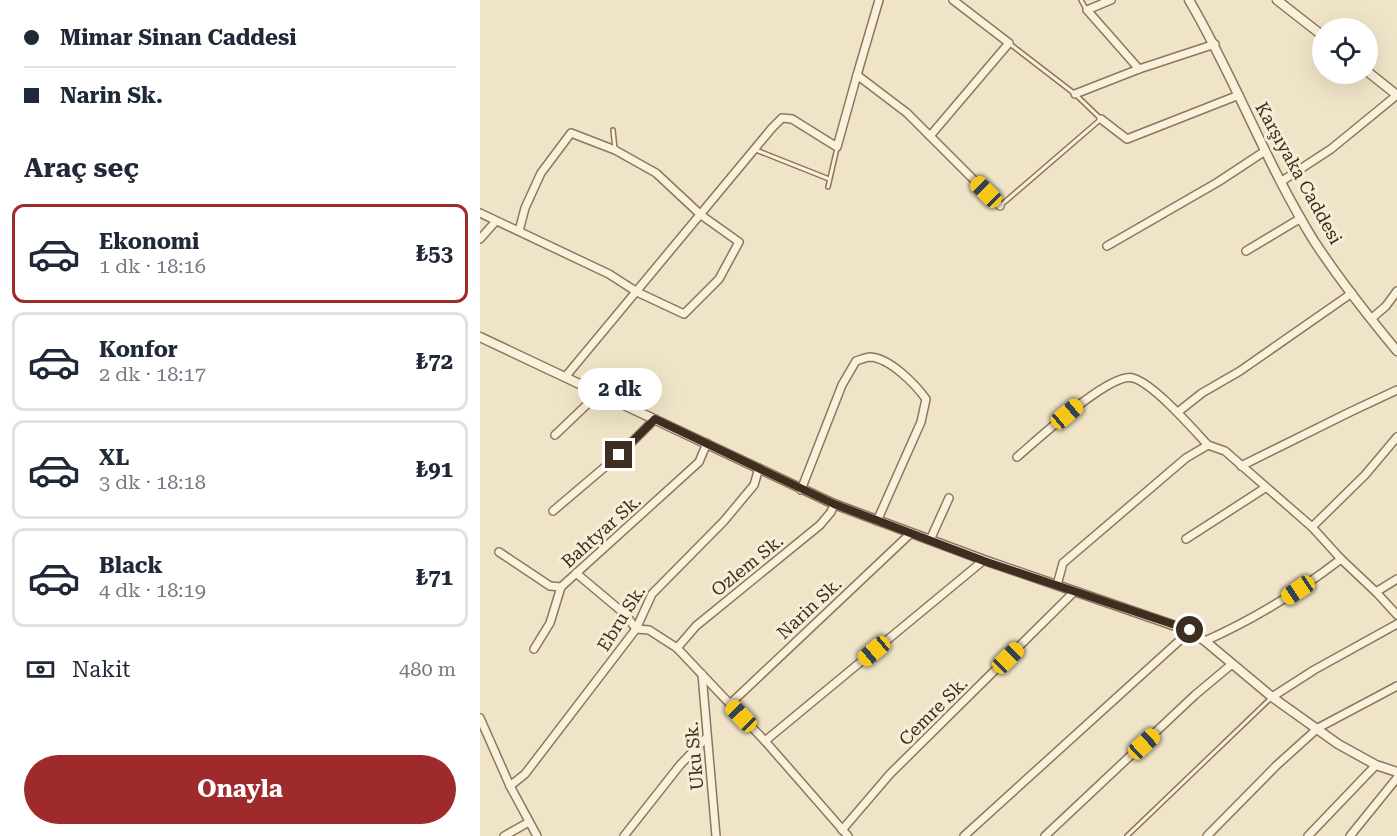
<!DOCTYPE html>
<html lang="tr">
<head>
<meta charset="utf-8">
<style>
	body { margin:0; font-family:"Roboto Serif",serif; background:#f2f2f3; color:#1f2937; height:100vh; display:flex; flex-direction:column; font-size:22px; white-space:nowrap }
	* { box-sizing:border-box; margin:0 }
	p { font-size:20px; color:#747a83 }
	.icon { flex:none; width:33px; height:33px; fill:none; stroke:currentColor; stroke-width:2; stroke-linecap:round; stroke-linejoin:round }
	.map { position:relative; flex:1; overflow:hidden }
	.sheet { display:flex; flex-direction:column; background:#fff; width:480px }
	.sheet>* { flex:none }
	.top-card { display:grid; align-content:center; height:132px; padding:0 24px; background:#fff }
	.fabs { position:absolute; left:832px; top:18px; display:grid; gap:12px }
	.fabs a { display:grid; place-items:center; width:66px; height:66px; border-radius:50%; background:#fff; box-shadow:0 6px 24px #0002; font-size:30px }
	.end { position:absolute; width:27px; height:27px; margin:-14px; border:8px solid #3d2e20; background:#fff; box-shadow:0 0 0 3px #fff }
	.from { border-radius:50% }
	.bubble { position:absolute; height:42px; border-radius:21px; background:#fff; box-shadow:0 6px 24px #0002; font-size:20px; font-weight:700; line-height:42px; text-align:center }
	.car { position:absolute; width:18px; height:36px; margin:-18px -9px; border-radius:8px; box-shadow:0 0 4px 2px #0007; background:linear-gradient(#f5c518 24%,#345 0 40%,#f5c518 0 76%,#345 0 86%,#f5c518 0) }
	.top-card b { display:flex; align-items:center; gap:21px; height:57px; font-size:22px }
	.top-card b+b { border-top:2px solid #e0e1e3 }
	.top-card i { width:15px; height:15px; background:#1f2937 }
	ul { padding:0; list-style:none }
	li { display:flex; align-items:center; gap:18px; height:99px; margin:0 12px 9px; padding:0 12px; border:3px solid #e0e1e3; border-radius:12px }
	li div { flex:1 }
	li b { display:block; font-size:22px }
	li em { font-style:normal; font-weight:700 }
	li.current { border-color:#9e2a2b }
	li>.icon { width:54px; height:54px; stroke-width:1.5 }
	h2 { padding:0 24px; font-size:27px; line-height:72px }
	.pay { display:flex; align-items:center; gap:15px; height:66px; padding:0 24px; font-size:22px }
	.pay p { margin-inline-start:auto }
	.button { display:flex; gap:12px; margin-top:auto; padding:12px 24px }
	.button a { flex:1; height:69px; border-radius:36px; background:#9e2a2b; color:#fff; font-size:24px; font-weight:700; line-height:69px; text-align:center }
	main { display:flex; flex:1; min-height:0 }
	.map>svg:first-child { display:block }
</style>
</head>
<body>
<main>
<section class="sheet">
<div class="top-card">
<b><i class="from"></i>Mimar Sinan Caddesi</b>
<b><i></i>Narin Sk.</b>
</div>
<h2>Araç seç</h2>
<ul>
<li class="current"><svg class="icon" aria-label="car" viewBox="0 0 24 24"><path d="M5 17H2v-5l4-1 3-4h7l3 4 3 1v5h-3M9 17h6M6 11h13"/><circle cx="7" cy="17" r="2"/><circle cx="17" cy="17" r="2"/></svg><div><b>Ekonomi</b><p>1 dk · 18:16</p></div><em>₺53</em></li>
<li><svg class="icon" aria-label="car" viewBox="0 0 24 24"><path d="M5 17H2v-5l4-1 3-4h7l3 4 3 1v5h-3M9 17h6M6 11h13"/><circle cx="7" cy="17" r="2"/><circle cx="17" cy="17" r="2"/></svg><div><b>Konfor</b><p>2 dk · 18:17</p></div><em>₺72</em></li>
<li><svg class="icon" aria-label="car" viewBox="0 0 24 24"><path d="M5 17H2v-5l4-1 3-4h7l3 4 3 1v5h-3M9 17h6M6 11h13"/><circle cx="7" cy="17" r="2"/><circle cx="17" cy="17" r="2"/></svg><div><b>XL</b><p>3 dk · 18:18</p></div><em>₺91</em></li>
<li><svg class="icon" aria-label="car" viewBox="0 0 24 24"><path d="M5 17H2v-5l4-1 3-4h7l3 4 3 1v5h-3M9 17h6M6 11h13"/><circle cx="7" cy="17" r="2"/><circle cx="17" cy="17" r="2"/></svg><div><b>Black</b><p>4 dk · 18:19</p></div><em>₺71</em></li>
</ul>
<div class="pay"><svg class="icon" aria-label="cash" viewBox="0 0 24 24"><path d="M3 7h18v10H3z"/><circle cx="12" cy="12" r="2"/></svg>Nakit<p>480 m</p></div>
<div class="button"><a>Onayla</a></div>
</section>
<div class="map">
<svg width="917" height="836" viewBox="0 0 917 836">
	<rect width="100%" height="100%" fill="#f0e4c8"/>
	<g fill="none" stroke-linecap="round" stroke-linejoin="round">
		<g stroke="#8d765c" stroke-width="6">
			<g id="service">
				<polyline points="601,0 606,9"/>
				<polyline points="133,130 135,149"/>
				<polyline points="276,150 349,179"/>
				<polyline points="348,187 357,148"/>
				<polyline points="520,206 621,119 595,94 530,44"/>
				<polyline points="647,836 791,698"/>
			</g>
		</g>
		<g stroke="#8d765c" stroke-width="10">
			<g id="minor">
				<polyline points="631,0 607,10 659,69"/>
				<polyline points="377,75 399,0"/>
				<polyline points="595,94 659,69 735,44"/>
				<polyline points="621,119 647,139 759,95"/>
				<polyline points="450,136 529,43 473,0"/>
				<polyline points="802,181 851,149 917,95"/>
				<polyline points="0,213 129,274 157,292 204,314 239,279 259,242 221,215 176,173 135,150 91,133 61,173 45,208 39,231"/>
				<polyline points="0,239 16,221"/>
				<polyline points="627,246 738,182 785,151"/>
				<polyline points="766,251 821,218"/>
				<polyline points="891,319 906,306 917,291"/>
				<polyline points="86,376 292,128 302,118 312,119 357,147 377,75 427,113 520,206"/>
				<polyline points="698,412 722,393 760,371 872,293"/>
				<polyline points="75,435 119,393"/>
				<path d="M537,457C556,441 631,371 653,378C674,384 712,428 728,445"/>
				<polyline points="761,466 870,412 917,390"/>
				<path d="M321,490L362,385L376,361C380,360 386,357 390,357C410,358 435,384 446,399L441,422L397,521"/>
				<polyline points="73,511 139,455 175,419"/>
				<polyline points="832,527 885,475 917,437"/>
				<polyline points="706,539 785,488"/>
				<polyline points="450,540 469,498"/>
				<polyline points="19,552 70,586 81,587 219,462 227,443"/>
				<polyline points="96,573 146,615 156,629 169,630 197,648 285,741 368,836"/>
				<polyline points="577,585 583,563 706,458 728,445 745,451 832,527 861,559 896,592 917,615"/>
				<polyline points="896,592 917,579"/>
				<path d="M725,641C775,619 818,592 861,559"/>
				<polyline points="197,648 216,626 340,525 351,512 354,504"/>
				<polyline points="54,649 70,623 81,587"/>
				<polyline points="222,674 236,836"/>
				<polyline points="792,697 834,670 917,624"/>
				<polyline points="250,704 430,534"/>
				<polyline points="0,718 30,786 57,836"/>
				<polyline points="285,741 504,560"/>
				<polyline points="30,786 45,774 156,629 172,594 244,521 274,485 279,468"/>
				<polyline points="362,830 410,774 595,591"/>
				<polyline points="24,836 49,822"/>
				<polyline points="144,836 200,765 227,737"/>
				<polyline points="484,836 710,631"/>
				<polyline points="565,836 715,695 752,664"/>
				<polyline points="727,836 797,765 838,728 917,686"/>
				<polyline points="828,836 896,765"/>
				<polyline points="870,836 917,778"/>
			</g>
		</g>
		<g stroke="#8d765c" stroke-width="11">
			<g id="tertiary">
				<path d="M709,0C755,78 786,164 834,241C859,279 888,316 917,351"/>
				<polyline points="797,0 843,36"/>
				<polyline points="888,72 917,95"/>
				<polyline points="0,337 354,504 504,560 710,631 725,641 792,697 858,744 896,765 917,772"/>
			</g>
		</g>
		<use href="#service" stroke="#faf1dc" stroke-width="3"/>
		<use href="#minor" stroke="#faf1dc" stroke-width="7"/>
		<use href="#tertiary" stroke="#faf1dc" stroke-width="8"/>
	</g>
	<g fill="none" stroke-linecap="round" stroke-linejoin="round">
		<polyline stroke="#3d2e20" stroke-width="8" points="139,455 175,419 354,504 504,561 710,630"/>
	</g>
	<g text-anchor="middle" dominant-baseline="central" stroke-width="6" stroke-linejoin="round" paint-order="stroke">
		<g font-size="18" fill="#3d2e20" stroke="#f7eed8">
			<text transform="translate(819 173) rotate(61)">Karşıyaka Caddesi</text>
			<text transform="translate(121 531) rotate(-42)">Bahtyar Sk.</text>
			<text transform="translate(267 565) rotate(-39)">Ozlem Sk.</text>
			<text transform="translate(329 608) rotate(-43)">Narin Sk.</text>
			<text transform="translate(141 618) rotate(-58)">Ebru Sk.</text>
			<text transform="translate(453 711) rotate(-45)">Cemre Sk.</text>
			<text transform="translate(214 756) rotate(-95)">Uku Sk.</text>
		</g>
	</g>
</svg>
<div class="fabs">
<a><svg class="icon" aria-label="locate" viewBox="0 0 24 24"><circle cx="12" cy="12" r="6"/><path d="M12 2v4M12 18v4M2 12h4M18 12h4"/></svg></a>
</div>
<i class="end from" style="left:710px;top:630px"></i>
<i class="end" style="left:139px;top:455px"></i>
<div class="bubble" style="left:98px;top:368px;width:84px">2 dk</div>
<i class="car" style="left:506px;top:192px;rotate:315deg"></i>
<i class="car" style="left:587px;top:414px;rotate:50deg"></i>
<i class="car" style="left:818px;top:590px;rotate:236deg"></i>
<i class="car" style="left:394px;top:651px;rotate:230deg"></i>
<i class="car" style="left:528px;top:658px;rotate:45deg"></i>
<i class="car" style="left:261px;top:716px;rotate:316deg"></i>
<i class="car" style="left:664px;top:744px;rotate:47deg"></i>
</div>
</main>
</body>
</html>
